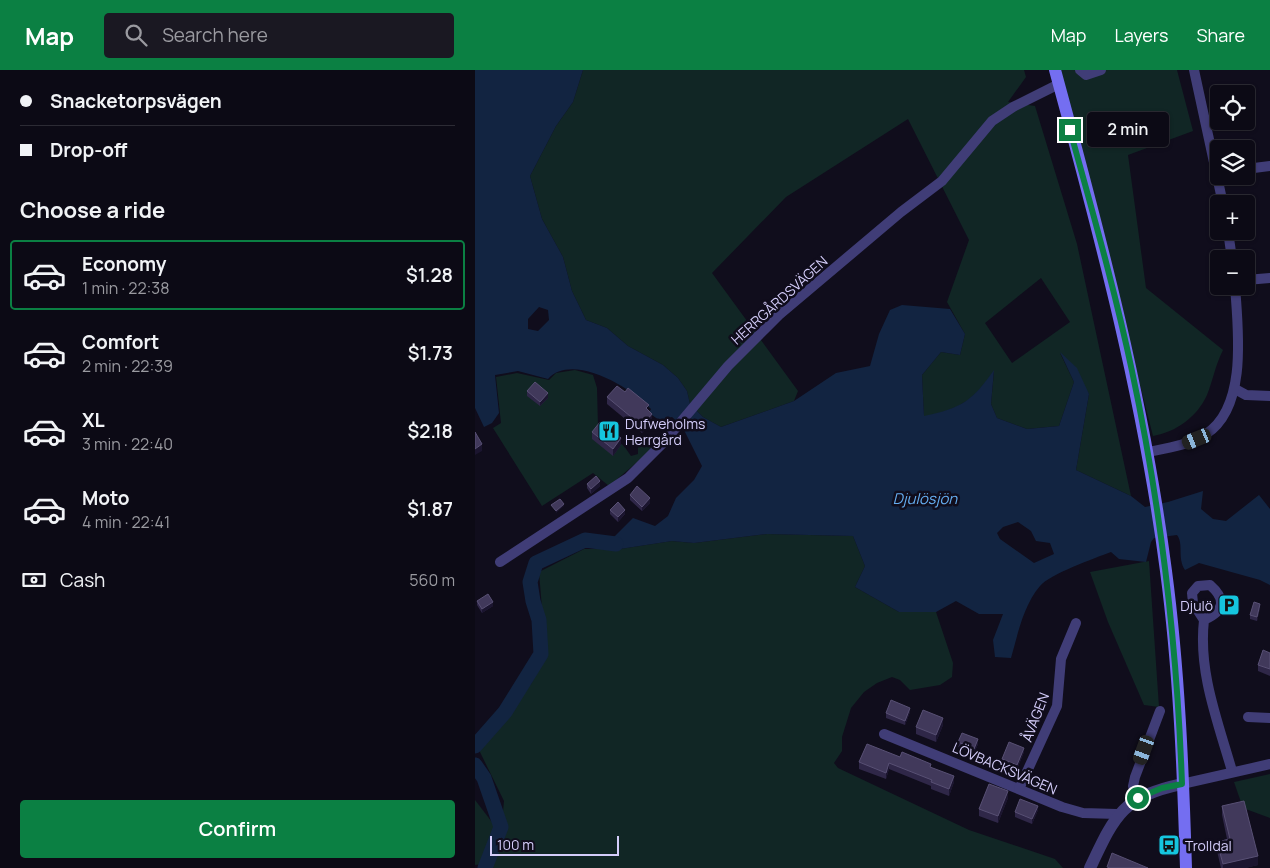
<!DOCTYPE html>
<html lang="en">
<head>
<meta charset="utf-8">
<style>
	body { margin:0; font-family:Manrope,sans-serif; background:#1a1822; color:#f1f3f6; height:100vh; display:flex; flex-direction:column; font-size:19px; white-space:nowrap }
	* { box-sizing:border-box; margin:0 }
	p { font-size:16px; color:#9a9aa0 }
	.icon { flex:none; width:28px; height:28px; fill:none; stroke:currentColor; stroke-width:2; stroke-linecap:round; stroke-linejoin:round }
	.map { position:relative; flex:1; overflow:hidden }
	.side { display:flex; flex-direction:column; background:#0c0a15; width:475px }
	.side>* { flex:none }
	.hud { display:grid; align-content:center; height:110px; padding:0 20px; background:#0c0a15 }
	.fabs { position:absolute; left:735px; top:15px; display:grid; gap:10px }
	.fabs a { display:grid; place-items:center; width:45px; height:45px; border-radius:5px; background:#0c0a15; box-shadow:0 1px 4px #0004,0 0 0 1px #2c2b34; font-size:25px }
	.scale { position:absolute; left:15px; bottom:12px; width:129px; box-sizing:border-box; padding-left:5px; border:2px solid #d4cdfa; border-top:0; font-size:14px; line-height:18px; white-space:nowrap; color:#d4cdfa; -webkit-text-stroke:4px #100d1c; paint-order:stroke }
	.end { position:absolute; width:22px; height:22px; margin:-11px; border:6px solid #0b8043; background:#fff; box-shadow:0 0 0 2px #fff }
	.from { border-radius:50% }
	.bubble { position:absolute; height:35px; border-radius:5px; background:#0c0a15; box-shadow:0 1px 4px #0004,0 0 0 1px #2c2b34; font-size:16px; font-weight:600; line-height:35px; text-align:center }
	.car { position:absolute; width:15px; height:30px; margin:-15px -8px; border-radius:6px; box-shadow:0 0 4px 1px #0007; background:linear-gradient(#222 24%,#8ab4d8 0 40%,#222 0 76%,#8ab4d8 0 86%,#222 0) }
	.hud b { display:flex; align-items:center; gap:18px; height:48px; font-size:19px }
	.hud b+b { border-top:1px solid #2c2b34 }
	.hud i { width:12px; height:12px; background:#f1f3f6 }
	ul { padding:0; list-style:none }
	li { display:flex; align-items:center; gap:15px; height:70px; margin:0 10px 8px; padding:0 10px; border:2px solid transparent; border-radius:5px }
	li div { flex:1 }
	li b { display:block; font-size:19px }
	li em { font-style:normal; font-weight:600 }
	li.active { border-color:#0b8043 }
	li>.icon { width:45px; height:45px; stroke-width:1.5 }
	h2 { padding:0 20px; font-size:22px; line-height:60px }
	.pay { display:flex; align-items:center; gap:12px; height:55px; padding:0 20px; font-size:19px }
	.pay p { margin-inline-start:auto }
	.primary-button { display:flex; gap:10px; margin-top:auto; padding:10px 20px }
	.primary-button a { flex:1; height:58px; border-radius:5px; background:#0b8043; color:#fff; font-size:20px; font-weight:600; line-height:58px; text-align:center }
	header { display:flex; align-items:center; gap:30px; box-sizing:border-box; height:70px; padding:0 25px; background:#0b8043; color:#fff }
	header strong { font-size:24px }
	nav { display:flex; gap:28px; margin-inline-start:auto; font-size:18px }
	.search { width:350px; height:45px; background:#1a1822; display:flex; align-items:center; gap:12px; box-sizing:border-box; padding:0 18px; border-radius:5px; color:#9a9aa0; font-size:19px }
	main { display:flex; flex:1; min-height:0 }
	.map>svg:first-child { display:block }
</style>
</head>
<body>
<header>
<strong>Map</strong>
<div class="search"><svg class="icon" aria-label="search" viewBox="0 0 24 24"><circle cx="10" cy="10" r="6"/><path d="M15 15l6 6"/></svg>Search here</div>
<nav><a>Map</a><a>Layers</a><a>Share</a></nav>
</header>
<main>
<section class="side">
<div class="hud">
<b><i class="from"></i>Snacketorpsvägen</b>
<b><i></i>Drop-off</b>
</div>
<h2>Choose a ride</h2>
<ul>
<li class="active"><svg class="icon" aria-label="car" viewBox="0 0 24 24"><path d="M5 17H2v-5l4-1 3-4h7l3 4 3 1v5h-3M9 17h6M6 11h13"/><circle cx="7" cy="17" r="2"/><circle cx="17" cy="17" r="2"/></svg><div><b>Economy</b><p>1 min · 22:38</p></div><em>$1.28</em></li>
<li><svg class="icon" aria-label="car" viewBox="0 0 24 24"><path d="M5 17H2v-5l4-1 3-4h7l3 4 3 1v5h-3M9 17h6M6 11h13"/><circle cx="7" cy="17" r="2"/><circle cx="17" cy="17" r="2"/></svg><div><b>Comfort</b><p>2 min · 22:39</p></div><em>$1.73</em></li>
<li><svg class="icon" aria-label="car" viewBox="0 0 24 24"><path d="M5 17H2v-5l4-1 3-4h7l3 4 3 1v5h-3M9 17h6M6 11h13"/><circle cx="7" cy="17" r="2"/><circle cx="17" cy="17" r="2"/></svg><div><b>XL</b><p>3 min · 22:40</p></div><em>$2.18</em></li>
<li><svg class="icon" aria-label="car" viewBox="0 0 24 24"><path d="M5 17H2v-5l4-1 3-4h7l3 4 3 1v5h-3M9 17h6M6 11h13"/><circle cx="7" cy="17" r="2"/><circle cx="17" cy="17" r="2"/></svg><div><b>Moto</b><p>4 min · 22:41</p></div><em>$1.87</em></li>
</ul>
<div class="pay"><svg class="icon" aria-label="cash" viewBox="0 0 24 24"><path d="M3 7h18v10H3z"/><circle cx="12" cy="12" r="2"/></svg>Cash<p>560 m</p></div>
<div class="primary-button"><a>Confirm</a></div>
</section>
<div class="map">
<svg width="795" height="798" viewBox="0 0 795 798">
	<rect width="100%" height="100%" fill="#100d1c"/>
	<g fill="#112625" fill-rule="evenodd">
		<path d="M108,0H549L551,7L533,32L560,36L602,174L656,426L601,400L614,324L585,283L599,312L584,356L552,359L522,348L516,334L519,301C497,332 486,338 449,347L447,305L466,282L485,285L490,264L472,232L494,170L433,49L311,127L237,203L323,321L319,331L246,357L228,347L215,334L212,321L203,308L188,295L153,276L132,258L111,250L97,221L88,187L67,149L55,106L81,56L98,32ZM566,208L595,252L537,293L510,253Z"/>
		<path d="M585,0H702L718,61L653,85L671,218L748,280C740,296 738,310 732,325C722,347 701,362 678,366Z"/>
		<polygon points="100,300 118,305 122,318 123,356 149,376 156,386 163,384 163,375 178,376 174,382 134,416 118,403 67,436 18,358 26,353 21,307 42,303 74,310 81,303"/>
		<polygon points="292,464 378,466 390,496 380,517 424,542 461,542 478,593 477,607 465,615 435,620 425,610 417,607 402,613 389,622 376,638 367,667 367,681 359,693 363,698 494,760 580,789 588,798 13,798 26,763 29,731 4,680 56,614 71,587 64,502 109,479 145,479 197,471 219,473"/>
		<polygon points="674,491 684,637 669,635 633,552 615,502"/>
		<polygon points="795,704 795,748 768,738 759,712"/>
		<polygon points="0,730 23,760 9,794 0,795"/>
	</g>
	<path fill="#122441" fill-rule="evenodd" d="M0,0H108L98,32L81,56L55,106L67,149L88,187L97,221L111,250L132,258L153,276L188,295L203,308L212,321L215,334L228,347L246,357L319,331L361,303L395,296L404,264L415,240L427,235L475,239L490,264L485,285L466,282L447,305L449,346C487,338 497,331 519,300L516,334L522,348L552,359L584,356L599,312L585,282L602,298L614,324L601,400L656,426L670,437L693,432L728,421L726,439L738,449L751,451L784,425L795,439V515L785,510L724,493L710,500C702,488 709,474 702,465L679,468L676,472L671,492L644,489L636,482C620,488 575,504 565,516C548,536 543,564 536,588L520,587L518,570L528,544H504L481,531L461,542H424L380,517L390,496L378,466L292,464L219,473L197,471L145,479L138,468L158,448L180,456L193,446L201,428L219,410L227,396L207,356L197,347L184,350L174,343L176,339C157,318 97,282 73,309L43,301L20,305L24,343L17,353L9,357L0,338ZM64,237L73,240L74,250L63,261L53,259V249ZM543,452L556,461L561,471L575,473L579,484L559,493L525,469L522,463L528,457Z"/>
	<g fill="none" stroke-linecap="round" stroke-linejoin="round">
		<g stroke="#122441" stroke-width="15">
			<polyline points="0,676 30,642 66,584 64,550 58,531 55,512 61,493 110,470 141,474"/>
			<polyline points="0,695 9,708 26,757 10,798"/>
		</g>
		<g stroke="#403d77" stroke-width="10">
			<polyline points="605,0 611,5 626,0"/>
			<polyline points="719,0 748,134"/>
			<polyline points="771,99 795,96"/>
			<polyline points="753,161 757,189"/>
			<polyline points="771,210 795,208"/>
			<polyline points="760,319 771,325 795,326"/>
			<path d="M673,382C693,378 714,375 731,364C773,337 763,259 760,216"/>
			<polyline points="25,492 153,408 189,372 253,296 304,245 426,142 467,111 517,51 538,37 584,14"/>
			<path d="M729,550C750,541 751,529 735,515L723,516L717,523L718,533L729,550C723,602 743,652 757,701"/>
			<polyline points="773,647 795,648"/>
			<polyline points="409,664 587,737 608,743 642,744"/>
			<polyline points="707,714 795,694"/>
			<polyline points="544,719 582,636 586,589 601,553"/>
			<polyline points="663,728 658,716 660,707 685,641"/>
		</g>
		<path stroke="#403d77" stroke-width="12" d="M615,798C640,745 647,727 707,714"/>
		<path stroke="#746ef1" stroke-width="12" d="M580,0C625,165 669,331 691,501C704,599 708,699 711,798"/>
	</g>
	<g fill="#2f2748">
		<polygon points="52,321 73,328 65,336 52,326"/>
		<polygon points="132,327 174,341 177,351 167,363 132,334"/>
		<polygon points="117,362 146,375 138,386 117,369"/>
		<polygon points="112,414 125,416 116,424 112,418"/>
		<polygon points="155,425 175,433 167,441 155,430"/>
		<polygon points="135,440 150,444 143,452 135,444"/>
		<polygon points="2,531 18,536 7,543 2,535"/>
		<polygon points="785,538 782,551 775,549 775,545"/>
		<polygon points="795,583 795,606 783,601 783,595"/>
		<polygon points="435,642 430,655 411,648 411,643"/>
		<polygon points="468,655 461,672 441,664 441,657"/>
		<polygon points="483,672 503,674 499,683 483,677"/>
		<polygon points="549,682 542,699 527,693 527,689"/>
		<polygon points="425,687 456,697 479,712 474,726 456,719 456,716 414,699 411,709 384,699 384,692"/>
		<polygon points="533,728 523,753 504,746 504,739"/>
		<polygon points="747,736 783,795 770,798 746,798 742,781 742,772 752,769 747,745"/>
		<polygon points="563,740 557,754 540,747 540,742"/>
	</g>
	<g fill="#1b152f">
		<polygon points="73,323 73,328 65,336 65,332"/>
		<polygon points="177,344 177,351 167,363 167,356"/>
		<polygon points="146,368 146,375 138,386 138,379"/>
		<polygon points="7,374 7,381 0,385 0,379"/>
		<polygon points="125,411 125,416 116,424 116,419"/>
		<polygon points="175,428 175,433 167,441 167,437"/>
		<polygon points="89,434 89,436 81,443 81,441"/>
		<polygon points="150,440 150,444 143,452 143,447"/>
		<polygon points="18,532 18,536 7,543 7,539"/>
		<polygon points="785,534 785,538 782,551 782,547"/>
		<polygon points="435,638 435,642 430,655 430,651"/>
		<polygon points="468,648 468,655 461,672 461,665"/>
		<polygon points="503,669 503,674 499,683 499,679"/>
		<polygon points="549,678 549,682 542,699 542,695"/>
		<polygon points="414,693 414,699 411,709 411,703"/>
		<polygon points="479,706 479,712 474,726 474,719"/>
		<polygon points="533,721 533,728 523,753 523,746"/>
		<polygon points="563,736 563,740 557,754 557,749"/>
		<polygon points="783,786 783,795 770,798 748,798 748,794"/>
	</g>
	<g fill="#41395b" stroke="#585074">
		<polygon points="60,312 73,323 65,332 52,321"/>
		<polygon points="142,316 150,322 153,318 174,335 171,338 177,344 167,356 132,327"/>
		<polygon points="125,352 146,368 138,379 117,362"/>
		<polygon points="0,362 7,374 0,379"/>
		<polygon points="121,406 125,411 116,419 112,414"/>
		<polygon points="162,416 175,428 167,437 155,425"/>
		<polygon points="85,429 89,434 81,441 76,435"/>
		<polygon points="143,432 150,440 143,447 135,440"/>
		<polygon points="13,524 18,532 7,539 2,531"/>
		<polygon points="779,532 785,534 782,547 775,545"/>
		<polygon points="788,580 795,583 795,599 783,595"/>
		<polygon points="416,630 435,638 430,651 411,643"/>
		<polygon points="448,640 468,648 461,665 441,657"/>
		<polygon points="487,663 503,669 499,679 483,672"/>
		<polygon points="534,672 549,678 542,695 527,689"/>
		<polygon points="392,674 425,687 427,682 456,694 455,697 479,706 474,719 456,712 457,710 414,693 411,703 384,692"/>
		<polygon points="514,714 533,721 523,746 504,739"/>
		<polygon points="545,729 563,736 557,749 540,742"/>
		<polygon points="769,731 783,786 748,794 742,772 755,769 747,736"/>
		<polygon points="637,783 673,798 635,798 632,797"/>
	</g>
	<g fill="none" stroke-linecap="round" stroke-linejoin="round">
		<path stroke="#0b8043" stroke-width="6" d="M595,60C617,140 640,220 657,301C686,437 702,575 707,714L687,718L663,728"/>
	</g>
	<defs>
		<g id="restaurant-square" transform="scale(1.125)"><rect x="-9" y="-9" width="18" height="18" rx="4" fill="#15c5de" stroke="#100d1c"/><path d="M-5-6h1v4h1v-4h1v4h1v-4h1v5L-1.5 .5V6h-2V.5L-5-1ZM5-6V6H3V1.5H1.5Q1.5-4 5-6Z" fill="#111"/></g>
		<g id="parking-square" transform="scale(1.125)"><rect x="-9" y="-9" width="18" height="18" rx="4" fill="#15c5de" stroke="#100d1c"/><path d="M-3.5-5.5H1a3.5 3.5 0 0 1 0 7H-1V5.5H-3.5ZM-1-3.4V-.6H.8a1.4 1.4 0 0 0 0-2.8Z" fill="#111"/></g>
		<g id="bus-square" transform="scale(1.125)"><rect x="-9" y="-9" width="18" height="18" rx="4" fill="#15c5de" stroke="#100d1c"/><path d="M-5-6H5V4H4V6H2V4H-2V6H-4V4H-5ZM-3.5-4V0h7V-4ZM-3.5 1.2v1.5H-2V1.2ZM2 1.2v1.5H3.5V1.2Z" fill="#111"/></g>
	</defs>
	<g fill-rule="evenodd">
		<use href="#restaurant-square" x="134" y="361"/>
		<use href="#parking-square" x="754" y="535"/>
		<use href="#bus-square" x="694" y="775"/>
	</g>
	<g text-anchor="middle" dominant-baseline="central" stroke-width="5" stroke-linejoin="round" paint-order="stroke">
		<g font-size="14" fill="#d4cdfa" stroke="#100d1c">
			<text transform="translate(304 230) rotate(-42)">HERRGÅRDSVÄGEN</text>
			<text transform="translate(560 647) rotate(-69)">ÅVÄGEN</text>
			<text transform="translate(530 698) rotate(23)">LÖVBACKSVÄGEN</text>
		</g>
		<g font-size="14" fill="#d4cdfa" stroke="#100d1c" text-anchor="start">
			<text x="150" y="353">Dufweholms<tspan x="150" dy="16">Herrgård</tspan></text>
			<text x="738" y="535" text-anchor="end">Djulö</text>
			<text x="710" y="775">Trolldal</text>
		</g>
		<g font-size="15" font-style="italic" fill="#65adf0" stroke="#100d1c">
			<text x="450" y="428">Djulösjön</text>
		</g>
	</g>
</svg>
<div class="fabs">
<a><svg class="icon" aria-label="locate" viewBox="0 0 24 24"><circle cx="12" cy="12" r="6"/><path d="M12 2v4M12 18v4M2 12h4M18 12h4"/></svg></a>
<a><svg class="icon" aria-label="layers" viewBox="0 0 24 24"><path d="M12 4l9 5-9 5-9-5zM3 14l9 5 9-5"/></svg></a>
<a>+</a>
<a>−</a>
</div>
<div class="scale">100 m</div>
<i class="end from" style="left:663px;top:728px"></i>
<i class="end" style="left:595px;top:60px"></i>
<div class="bubble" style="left:612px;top:42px;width:82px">2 min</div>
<i class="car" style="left:722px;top:369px;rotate:248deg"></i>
<i class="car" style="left:669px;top:680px;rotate:200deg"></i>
</div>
</main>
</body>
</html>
